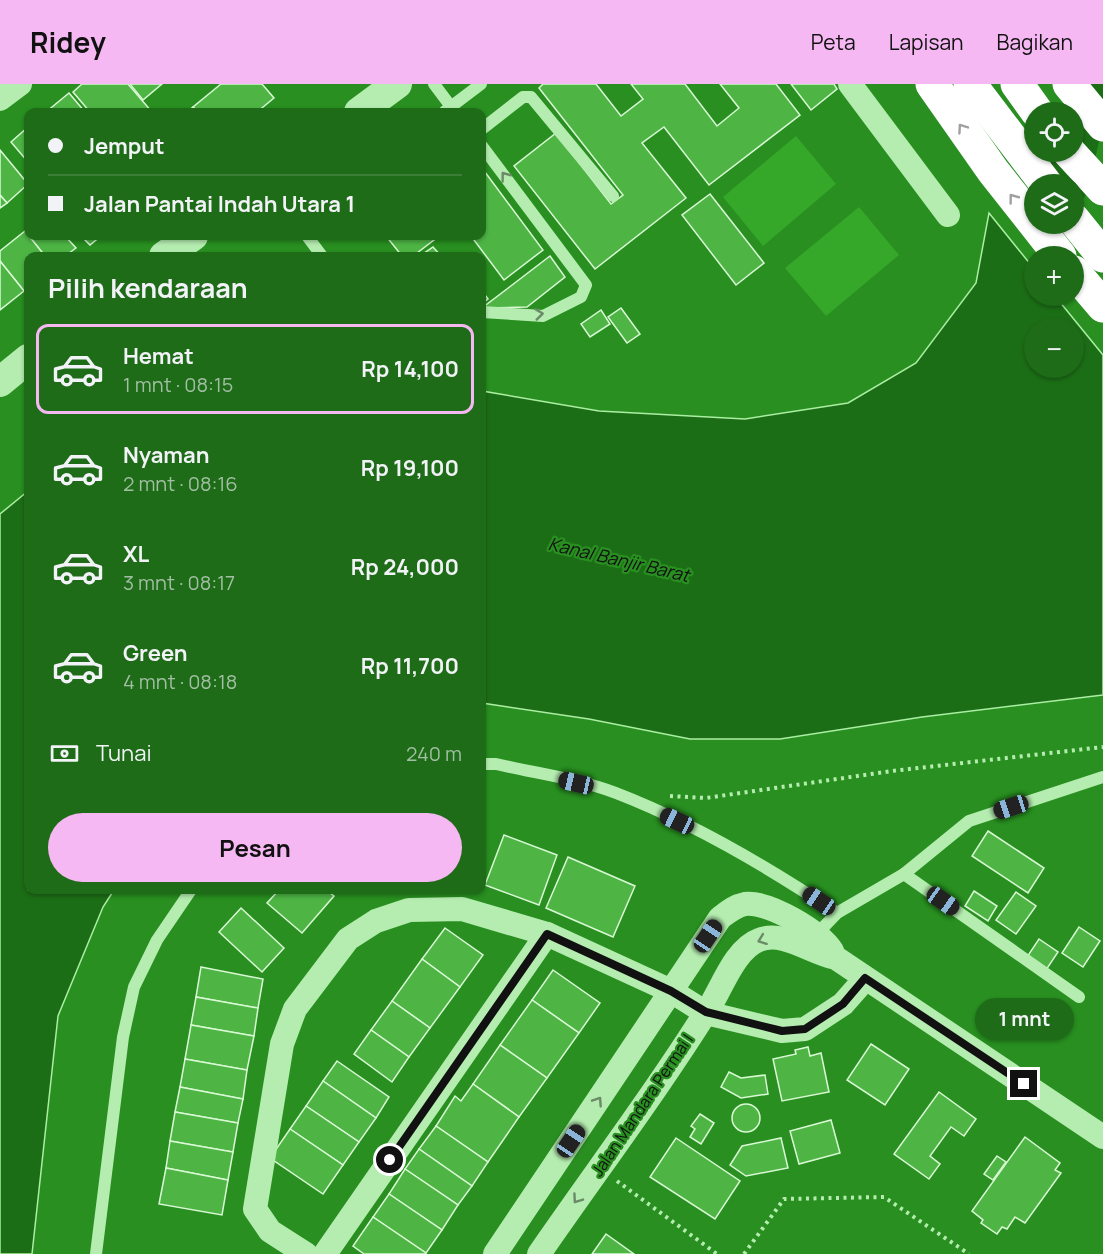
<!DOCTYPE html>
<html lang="id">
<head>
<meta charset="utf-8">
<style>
	body { margin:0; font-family:Manrope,sans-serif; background:#2b7325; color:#f1f3f6; height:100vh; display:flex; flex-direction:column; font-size:22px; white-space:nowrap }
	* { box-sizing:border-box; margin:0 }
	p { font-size:20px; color:#a1bfa2 }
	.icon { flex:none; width:33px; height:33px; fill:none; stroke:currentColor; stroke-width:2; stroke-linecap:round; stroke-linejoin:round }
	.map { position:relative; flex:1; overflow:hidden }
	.sheet { position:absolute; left:24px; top:168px; width:462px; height:642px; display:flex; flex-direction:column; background:#1e6b18; border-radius:12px; box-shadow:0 2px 4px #0004 }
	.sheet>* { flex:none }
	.guide { position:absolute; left:24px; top:24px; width:462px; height:132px; border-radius:12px; box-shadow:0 2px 4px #0004; display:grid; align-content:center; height:132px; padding:0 24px; background:#1e6b18 }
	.fabs { position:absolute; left:1024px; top:18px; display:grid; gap:12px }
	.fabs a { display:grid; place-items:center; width:60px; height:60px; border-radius:50%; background:#1e6b18; box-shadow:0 2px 4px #0004; font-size:30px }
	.end { position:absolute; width:27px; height:27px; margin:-14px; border:8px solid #111; background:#fff; box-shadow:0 0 0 3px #fff }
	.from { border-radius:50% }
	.bubble { position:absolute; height:42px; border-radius:21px; background:#1e6b18; box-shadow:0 2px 4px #0004; font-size:20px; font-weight:700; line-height:42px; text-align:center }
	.car { position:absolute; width:18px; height:36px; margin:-18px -9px; border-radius:8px; box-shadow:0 0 4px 2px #0007; background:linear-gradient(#222 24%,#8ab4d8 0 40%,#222 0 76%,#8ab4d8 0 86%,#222 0) }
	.guide b { display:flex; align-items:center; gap:21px; height:57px; font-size:22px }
	.guide b+b { border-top:2px solid #3c7e37 }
	.guide i { width:15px; height:15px; background:#f1f3f6 }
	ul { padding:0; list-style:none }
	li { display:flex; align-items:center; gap:18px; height:90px; margin:0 12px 9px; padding:0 12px; border:3px solid transparent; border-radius:12px }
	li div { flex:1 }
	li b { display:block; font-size:22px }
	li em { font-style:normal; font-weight:700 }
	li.on { border-color:#f5b8f3 }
	li>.icon { width:54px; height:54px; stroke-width:1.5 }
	h2 { padding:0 24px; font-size:27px; line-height:72px }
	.pay { display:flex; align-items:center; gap:15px; height:66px; padding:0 24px; font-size:22px }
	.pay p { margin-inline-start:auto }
	.cta { display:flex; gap:12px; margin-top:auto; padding:12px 24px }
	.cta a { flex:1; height:69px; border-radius:36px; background:#f5b8f3; color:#111; font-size:24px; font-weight:700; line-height:69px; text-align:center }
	header { display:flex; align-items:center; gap:36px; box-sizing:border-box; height:84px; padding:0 30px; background:#f5b8f3; color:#111 }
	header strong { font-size:28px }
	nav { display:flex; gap:33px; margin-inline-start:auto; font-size:21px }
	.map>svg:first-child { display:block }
</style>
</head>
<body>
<header>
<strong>Ridey</strong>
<nav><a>Peta</a><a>Lapisan</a><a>Bagikan</a></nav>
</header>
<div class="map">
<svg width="1103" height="1170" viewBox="0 0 1103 1170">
	<rect width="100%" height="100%" fill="#288f20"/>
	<g fill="#35a82a">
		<polygon points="796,52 836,100 763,162 723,113"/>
		<polygon points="859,123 899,171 826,232 785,184"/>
	</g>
	<g fill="#1c6e16" stroke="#abeea3" stroke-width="1.5" fill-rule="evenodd">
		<path d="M989,129L1035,186V212H1055L1103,271V611L922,633L780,655H690L589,635L482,619V307L599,327L745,335L848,319L916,279L976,199ZM1035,244H1074V284H1035Z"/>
		<polygon points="28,407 28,806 114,806 103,823 58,932 32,1170 0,1170 0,430"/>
	</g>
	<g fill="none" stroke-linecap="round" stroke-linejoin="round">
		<polyline stroke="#1c6e16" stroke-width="42" points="1068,100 1090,0"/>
	</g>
	<g fill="#4eb545" stroke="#d9f9d5" stroke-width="1.5">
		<polygon points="82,0 128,0 152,28 90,28 73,8"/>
		<polygon points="130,0 162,0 143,16"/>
		<polygon points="221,0 262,0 274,14 257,28 199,28 193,23"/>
		<polygon points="543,0 596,0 621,32 643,15 631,0 685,0 717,42 739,24 720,0 776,0 800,31 709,101 664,43 642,59 686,114 595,185 514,82 556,49 611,120 623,111 539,4"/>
		<polygon points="791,0 834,0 837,5 811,26"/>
		<polygon points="69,9 85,28 46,28"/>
		<polygon points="193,23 199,28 187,28"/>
		<polygon points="28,43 28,78 11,58"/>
		<polygon points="0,66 28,100 7,119 0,111"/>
		<polygon points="482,84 543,166 504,196 471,152 482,152"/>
		<polygon points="710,110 764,179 736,201 682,131"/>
		<polygon points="0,111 7,119 0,124"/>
		<polygon points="28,144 28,152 65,152 76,164 65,172 45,172 25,147"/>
		<polygon points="25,147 45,172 28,172 28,203 24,207 0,177 0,167"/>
		<polygon points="81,152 101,152 90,161"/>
		<polygon points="386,152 437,152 438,153 413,172 402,172"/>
		<polygon points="433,163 441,172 420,172"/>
		<polygon points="550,172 565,193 527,223 482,224"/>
		<polygon points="0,177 24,207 0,226"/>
		<polygon points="482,207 488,215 482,220"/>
		<polygon points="621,224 640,250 627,259 608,233"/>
		<polygon points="601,226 610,240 590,253 581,240"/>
		<polygon points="988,747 1044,784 1028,809 972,772"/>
		<polygon points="504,751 557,771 539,821 485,801"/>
		<polygon points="568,773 635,802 613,853 546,824"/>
		<polygon points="279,806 326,806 334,812 302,849 267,819"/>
		<polygon points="974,807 997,822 988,837 965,822"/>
		<polygon points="1016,808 1036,822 1016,850 996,836"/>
		<polygon points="241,824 284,864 262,888 219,848"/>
		<polygon points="1079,843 1100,857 1083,883 1062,869"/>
		<polygon points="445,844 483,871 460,903 422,875"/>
		<polygon points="1039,855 1058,868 1046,886 1027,873"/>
		<polygon points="422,875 460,903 430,944 392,917"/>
		<polygon points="201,883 263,895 258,924 196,913"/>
		<polygon points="553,886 600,919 579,949 532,916"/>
		<polygon points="196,913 258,924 254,952 191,941"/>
		<polygon points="532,916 579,949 547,994 500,961"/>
		<polygon points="392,917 430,944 409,973 371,946"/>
		<polygon points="191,941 254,952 247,986 185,975"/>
		<polygon points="371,946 409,973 392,998 354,970"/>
		<polygon points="871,960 909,985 885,1021 847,996"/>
		<polygon points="500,961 547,994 519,1033 473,1000"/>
		<polygon points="808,963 810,972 821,969 829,1008 782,1017 773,975 796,970 795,966"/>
		<polygon points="185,975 247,986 243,1015 180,1003"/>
		<polygon points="337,977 389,1013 376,1034 323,997"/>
		<polygon points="729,988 741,994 765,991 768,1010 741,1014 721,1003"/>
		<polygon points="323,997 376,1034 359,1058 306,1022"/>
		<polygon points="473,1000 519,1033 488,1078 436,1042 455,1012 461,1017"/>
		<polygon points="180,1003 243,1015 238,1039 175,1028"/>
		<polygon points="939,1008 976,1035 964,1052 951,1043 930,1072 940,1080 929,1095 894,1070"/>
		<circle cx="746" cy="1034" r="14"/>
		<polygon points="306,1022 359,1058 343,1081 290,1045"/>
		<polygon points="175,1028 238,1039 233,1068 170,1057"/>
		<polygon points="700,1030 714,1039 701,1060 690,1053 695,1045 691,1042"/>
		<polygon points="831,1036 840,1069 799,1080 790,1047"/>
		<polygon points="436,1042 488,1078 472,1102 419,1065"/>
		<polygon points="290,1045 343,1081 323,1110 270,1074"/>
		<polygon points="1025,1053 1060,1079 1055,1086 1061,1089 1025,1139 1015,1133 1007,1145 1002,1143 997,1150 981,1139 983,1136 972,1127"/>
		<polygon points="676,1054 740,1097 715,1135 650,1093"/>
		<polygon points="781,1054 788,1084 746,1092 730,1081 742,1062"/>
		<polygon points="170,1057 233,1068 228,1096 166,1084"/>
		<polygon points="419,1065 472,1102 458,1121 405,1085"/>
		<polygon points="997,1072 1006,1078 993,1096 984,1090"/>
		<polygon points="166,1084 228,1096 222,1131 159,1120"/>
		<polygon points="405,1085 458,1121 442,1146 389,1110"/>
		<polygon points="389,1110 442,1146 426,1169 373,1133"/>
		<polygon points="373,1133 426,1169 425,1170 364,1170 353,1162"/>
		<polygon points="606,1150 634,1170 592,1170"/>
	</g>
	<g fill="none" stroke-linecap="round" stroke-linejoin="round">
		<g stroke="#b5edb0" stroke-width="4" stroke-dasharray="3 4.5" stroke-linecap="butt">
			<polyline points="670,712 706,714 892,687 1103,663"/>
			<polyline points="617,1097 717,1170"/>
			<polyline points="744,1170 784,1115 884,1113 969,1170"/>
		</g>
		<g stroke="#b5edb0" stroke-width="12">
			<polyline points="434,0 455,28"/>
			<polyline points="444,28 481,0"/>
			<polyline points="482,45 523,13 531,13 613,112"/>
			<polyline points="482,62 586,201 581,213 543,232 482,228"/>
			<polyline points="307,152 322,172"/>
			<path d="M482,680H496C534,689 580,695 616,709C694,739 768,783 837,829"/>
			<polyline points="904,790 1079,913"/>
			<polyline points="815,852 837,829 904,790 969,737 1103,693"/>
			<polyline points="96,1170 123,953 134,903 157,856 191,806"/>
		</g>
		<g stroke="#b5edb0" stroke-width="24">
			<polyline points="850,0 948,131"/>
			<polyline points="0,15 20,0"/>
			<polyline points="306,1170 270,1147 255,1125 282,960 295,925 348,855 376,837 409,826 462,825 547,850 671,907 706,929 782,947 805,945 843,920 865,895"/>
			<polyline points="325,1170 547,850"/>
			<path d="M495,1170L720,834C728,828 735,822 745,820C769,817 820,848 832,867"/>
			<path d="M539,1170C597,1086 659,1004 713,917C724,898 737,864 759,856C783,846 811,869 836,874L1103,1053"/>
		</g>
		<g stroke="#b5edb0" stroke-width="30">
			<polyline points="359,28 397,0"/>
			<polyline points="164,172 193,152"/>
			<polyline points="0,298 28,275"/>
		</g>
		<g stroke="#fff" stroke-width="33">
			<polyline points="932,0 993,87 1060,172"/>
			<polyline points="970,0 1046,100"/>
			<polyline points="1017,0 1037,28"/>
			<polyline points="1069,0 1103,41"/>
			<polyline points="1069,68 1103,105"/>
			<polyline points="1074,136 1103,172"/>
			<polyline points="1074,188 1103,222"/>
		</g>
	</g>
	<defs><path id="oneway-chevron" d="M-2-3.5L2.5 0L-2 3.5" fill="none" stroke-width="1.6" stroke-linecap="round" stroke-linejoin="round" transform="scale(1.5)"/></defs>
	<g stroke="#a0a0a0">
		<use href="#oneway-chevron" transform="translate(962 44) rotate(-125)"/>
		<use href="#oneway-chevron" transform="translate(1013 114) rotate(-127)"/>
	</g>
	<g stroke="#6b8a68">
		<use href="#oneway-chevron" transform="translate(505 92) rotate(-127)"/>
		<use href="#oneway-chevron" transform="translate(539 230) rotate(-7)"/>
		<use href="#oneway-chevron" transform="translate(762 856) rotate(159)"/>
		<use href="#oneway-chevron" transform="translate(598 1017) rotate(-56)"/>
		<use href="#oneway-chevron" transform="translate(577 1115) rotate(125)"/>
	</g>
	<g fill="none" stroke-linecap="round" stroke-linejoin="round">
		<polyline stroke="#111" stroke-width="8" points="390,1076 547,850 671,907 706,928 782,947 805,945 843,920 865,894 1024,1000"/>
	</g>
	<g text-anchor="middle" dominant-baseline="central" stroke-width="4.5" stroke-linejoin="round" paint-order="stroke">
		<g font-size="16" fill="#111" stroke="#288f20">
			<text transform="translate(642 1021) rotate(-56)">Jalan Mandara Permai I</text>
		</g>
		<g font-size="18" font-style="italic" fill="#111" stroke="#288f20">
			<text transform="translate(619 475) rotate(13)">Kanal Banjir Barat</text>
		</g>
	</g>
</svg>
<div class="fabs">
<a><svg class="icon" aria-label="locate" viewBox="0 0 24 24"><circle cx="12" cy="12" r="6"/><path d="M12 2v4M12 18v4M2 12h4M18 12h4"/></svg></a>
<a><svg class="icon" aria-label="layers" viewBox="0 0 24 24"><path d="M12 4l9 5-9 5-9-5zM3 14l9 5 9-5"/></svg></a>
<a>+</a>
<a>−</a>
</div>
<i class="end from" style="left:390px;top:1076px"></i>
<i class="end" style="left:1024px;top:1000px"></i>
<div class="bubble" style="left:975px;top:914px;width:99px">1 mnt</div>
<i class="car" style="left:576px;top:699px;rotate:283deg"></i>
<i class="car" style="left:1011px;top:723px;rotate:252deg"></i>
<i class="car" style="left:677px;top:737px;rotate:295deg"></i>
<i class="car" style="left:819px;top:817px;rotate:304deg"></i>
<i class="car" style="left:943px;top:817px;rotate:125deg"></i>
<i class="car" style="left:708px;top:852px;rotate:34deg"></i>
<i class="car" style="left:571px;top:1057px;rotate:34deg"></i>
<div class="guide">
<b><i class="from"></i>Jemput</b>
<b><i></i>Jalan Pantai Indah Utara 1</b>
</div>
<section class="sheet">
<h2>Pilih kendaraan</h2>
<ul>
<li class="on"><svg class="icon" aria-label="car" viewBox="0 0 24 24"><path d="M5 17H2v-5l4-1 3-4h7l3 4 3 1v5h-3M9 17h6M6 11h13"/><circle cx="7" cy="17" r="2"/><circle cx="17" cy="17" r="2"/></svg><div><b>Hemat</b><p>1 mnt · 08:15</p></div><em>Rp 14,100</em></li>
<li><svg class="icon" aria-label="car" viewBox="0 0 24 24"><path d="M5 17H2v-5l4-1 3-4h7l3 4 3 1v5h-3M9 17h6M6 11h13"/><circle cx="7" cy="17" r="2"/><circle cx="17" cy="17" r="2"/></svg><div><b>Nyaman</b><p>2 mnt · 08:16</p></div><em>Rp 19,100</em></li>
<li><svg class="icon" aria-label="car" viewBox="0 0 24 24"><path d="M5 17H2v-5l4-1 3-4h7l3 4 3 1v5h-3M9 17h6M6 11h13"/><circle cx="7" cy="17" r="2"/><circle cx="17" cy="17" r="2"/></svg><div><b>XL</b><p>3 mnt · 08:17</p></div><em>Rp 24,000</em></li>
<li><svg class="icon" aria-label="car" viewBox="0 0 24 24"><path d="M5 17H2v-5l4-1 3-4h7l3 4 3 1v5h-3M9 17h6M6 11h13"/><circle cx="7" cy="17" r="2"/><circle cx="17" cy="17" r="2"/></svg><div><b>Green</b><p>4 mnt · 08:18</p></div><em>Rp 11,700</em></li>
</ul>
<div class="pay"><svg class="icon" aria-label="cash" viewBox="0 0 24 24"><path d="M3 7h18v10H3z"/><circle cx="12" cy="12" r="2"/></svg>Tunai<p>240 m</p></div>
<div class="cta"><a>Pesan</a></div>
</section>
</div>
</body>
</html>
